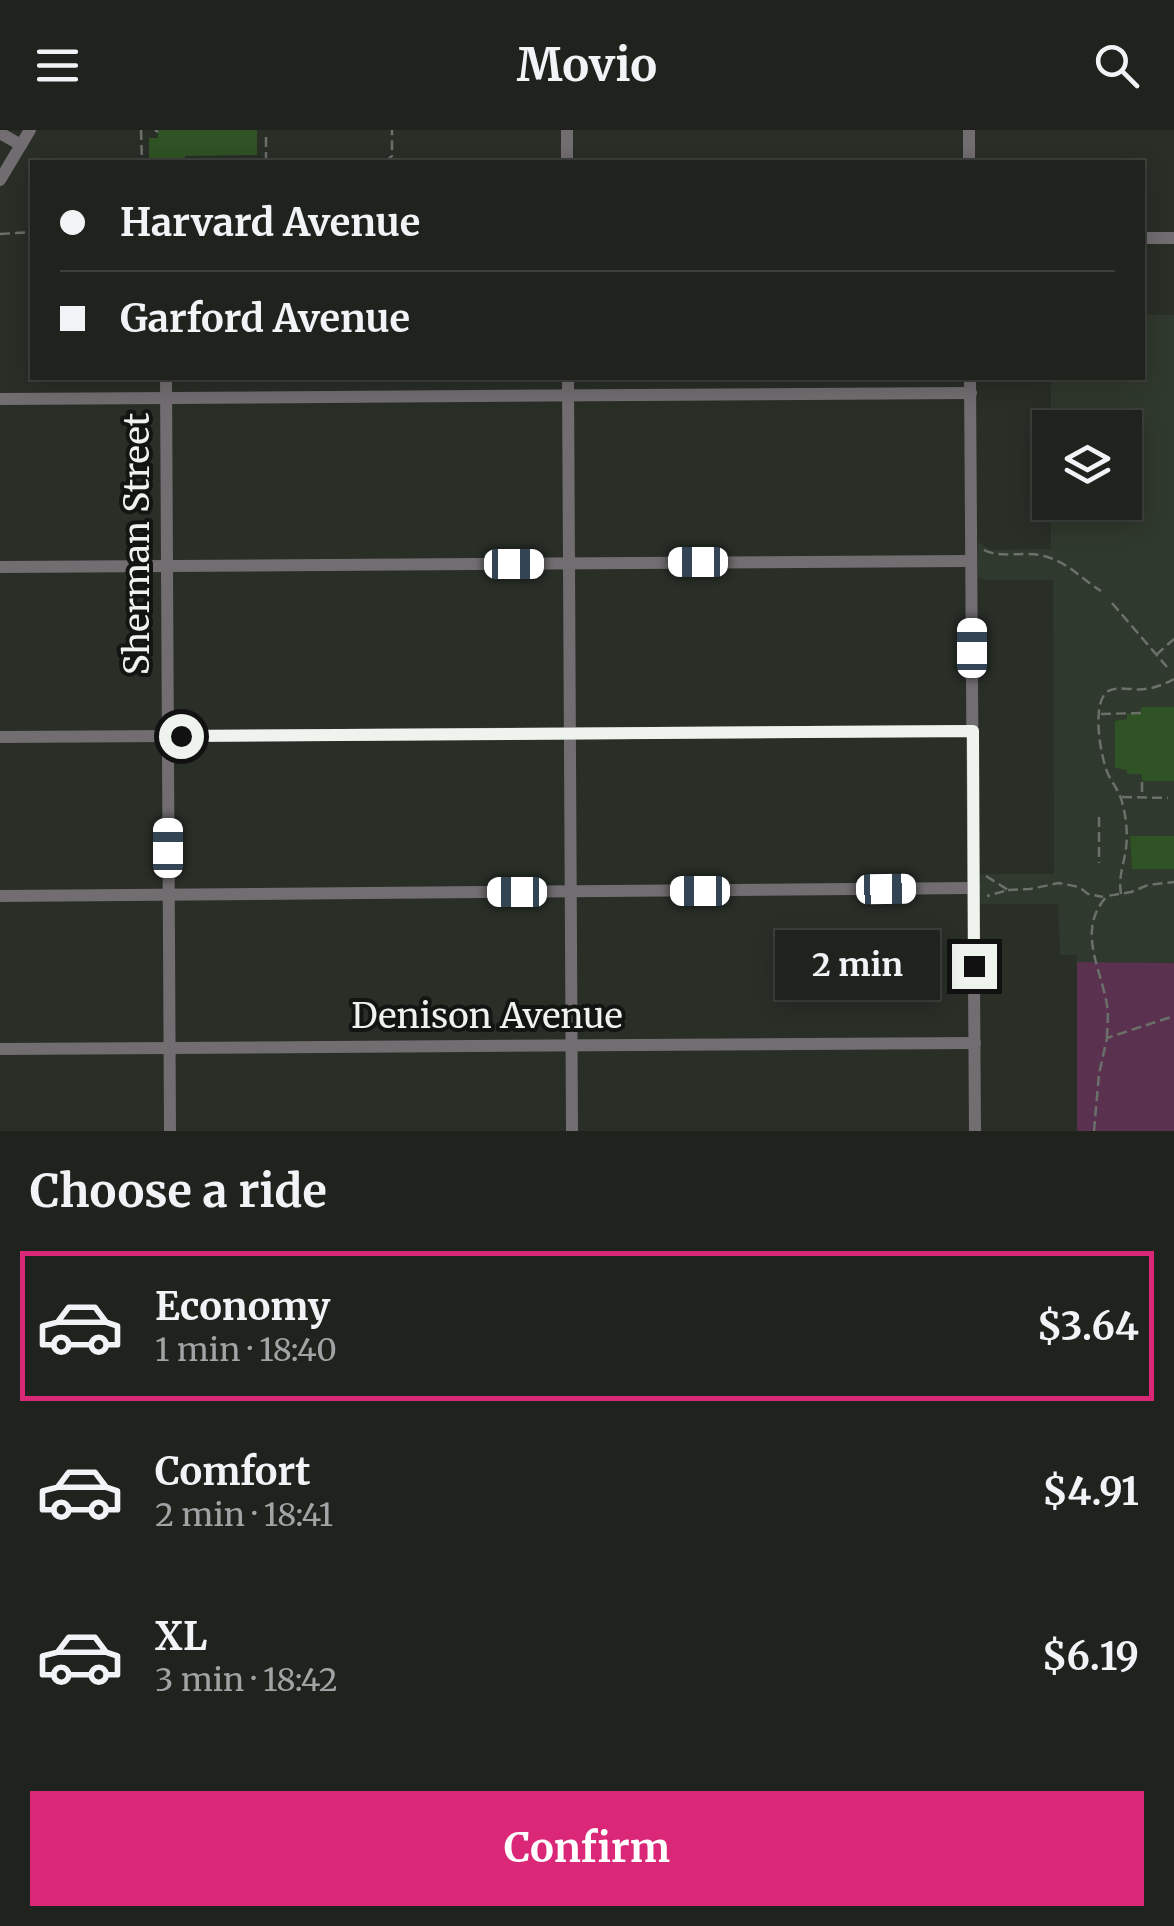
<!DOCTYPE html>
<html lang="en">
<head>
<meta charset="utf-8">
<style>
	body { margin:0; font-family:Merriweather,serif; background:#2c2f2a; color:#f1f3f6; height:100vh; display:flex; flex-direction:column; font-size:38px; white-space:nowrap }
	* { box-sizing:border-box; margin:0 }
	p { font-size:32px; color:#a1a4a4 }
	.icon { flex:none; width:55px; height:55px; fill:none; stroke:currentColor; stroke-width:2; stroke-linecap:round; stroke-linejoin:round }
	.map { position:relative; height:1001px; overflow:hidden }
	.sheet { display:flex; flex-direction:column; background:#1f221d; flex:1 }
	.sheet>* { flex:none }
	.guide { position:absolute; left:30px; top:30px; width:1115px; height:220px; border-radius:0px; box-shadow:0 5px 25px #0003,0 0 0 2px #3c3f3b; display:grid; align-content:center; height:220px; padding:0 30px; background:#1f221d }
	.controls { position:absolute; left:1032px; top:280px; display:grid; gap:20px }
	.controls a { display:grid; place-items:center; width:110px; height:110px; border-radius:0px; background:#1f221d; box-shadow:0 5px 25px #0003,0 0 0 2px #3c3f3b; font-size:50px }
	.end { position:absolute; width:45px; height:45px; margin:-22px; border:12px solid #eff3ee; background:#111; box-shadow:0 0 0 5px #111 }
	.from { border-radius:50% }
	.bubble { position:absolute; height:70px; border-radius:0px; background:#1f221d; box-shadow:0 5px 25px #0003,0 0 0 2px #3c3f3b; font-size:32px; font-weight:700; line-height:70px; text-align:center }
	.car { position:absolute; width:30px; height:60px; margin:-30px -15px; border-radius:12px; box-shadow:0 0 8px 2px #0007; background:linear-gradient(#fff 24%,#345 0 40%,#fff 0 76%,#345 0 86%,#fff 0) }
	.guide b { display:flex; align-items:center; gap:35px; height:95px; font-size:38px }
	.guide b+b { border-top:2px solid #3c3f3b }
	.guide i { width:25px; height:25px; background:#f1f3f6 }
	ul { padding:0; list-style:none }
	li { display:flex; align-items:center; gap:30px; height:150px; margin:0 20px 15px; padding:0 10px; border:5px solid transparent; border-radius:0px }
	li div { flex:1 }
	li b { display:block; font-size:38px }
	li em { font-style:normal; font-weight:700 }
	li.on { border-color:#db2777 }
	li>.icon { width:90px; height:90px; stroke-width:1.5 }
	h2 { padding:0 30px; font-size:45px; line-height:120px }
	.button { display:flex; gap:20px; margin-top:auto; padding:20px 30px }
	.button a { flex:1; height:115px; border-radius:0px; background:#db2777; color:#fff; font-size:40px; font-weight:700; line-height:115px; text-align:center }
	header { display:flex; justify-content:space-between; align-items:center; height:130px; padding:0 30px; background:#1f221d; font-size:45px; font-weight:700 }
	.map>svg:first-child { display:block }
</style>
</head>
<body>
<header><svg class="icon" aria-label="menu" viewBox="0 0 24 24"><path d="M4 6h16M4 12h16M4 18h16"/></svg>Movio<svg class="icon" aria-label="search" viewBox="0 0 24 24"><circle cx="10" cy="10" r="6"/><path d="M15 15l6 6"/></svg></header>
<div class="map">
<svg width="1174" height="1001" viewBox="0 0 1174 1001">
	<rect width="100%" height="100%" fill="#292e27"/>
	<polygon fill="#30392d" points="1143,185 1174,185 1174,833 1077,832 1077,825 1060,825 1058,774 978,774 979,744 1054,744 1053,450 987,450 977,448 978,412 991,420 1051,419 1051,373 1125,372 1125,298 1051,297 1051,248 1142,248"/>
	<polygon fill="#5a3250" points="1077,832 1174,833 1174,1001 1077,1001"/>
	<g fill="#2f5324">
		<polygon points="158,0 257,0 257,25 185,26 185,32 149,32 149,8 158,8"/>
		<polygon points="1141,577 1174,577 1174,651 1142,651 1142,644 1127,644 1127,640 1115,638 1115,591 1127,589 1127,584 1141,584"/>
		<polygon points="1130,706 1174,706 1174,739 1132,739"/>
	</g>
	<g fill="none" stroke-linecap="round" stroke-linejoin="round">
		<g stroke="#6b706a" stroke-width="2.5" stroke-dasharray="10 5" stroke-linecap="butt">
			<polyline points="141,0 142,32"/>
			<polyline points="155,0 158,2"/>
			<polyline points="266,32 266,3"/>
			<polyline points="385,32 392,26 392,0"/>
			<polyline points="0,104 32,102"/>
			<path d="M984,420C999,428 1022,422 1040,425C1068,431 1081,449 1101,461"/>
			<polyline points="1112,473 1167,537"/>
			<polyline points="1156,525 1174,509"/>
			<polyline points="1101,584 1141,583"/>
			<polyline points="1142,652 1142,665"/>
			<polyline points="1122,667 1168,668"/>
			<polyline points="1099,687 1099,733"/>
			<polyline points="986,746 1008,760 987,766"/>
			<polyline points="1008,760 1030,759 1059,753 1079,757 1088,764 1103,767"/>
			<path d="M1121,764C1118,746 1124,735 1126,718C1128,703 1126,686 1122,672C1119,661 1113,654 1108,644C1101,629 1091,574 1107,562C1115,555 1134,561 1145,559C1155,558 1165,554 1174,549"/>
			<path d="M1107,908C1107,897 1109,886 1107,875C1101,838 1076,800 1107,766L1131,762L1148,755L1174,752"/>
			<polyline points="1094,1001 1099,944 1107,908 1174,886"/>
		</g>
		<g stroke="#716d70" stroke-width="12">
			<polyline points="969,0 969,32"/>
			<polyline points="0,3 21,15"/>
			<polyline points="567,32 567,0"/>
			<polyline points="0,50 30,0"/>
			<polyline points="1142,108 1174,108"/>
			<polyline points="166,248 170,1001"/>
			<polyline points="568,248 572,1001"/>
			<polyline points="970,248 975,1001"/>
			<polyline points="0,269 971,263"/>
			<polyline points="0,437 971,431"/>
			<polyline points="0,607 973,601"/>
			<polyline points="0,766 974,758"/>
			<polyline points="0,919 975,913"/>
		</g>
	</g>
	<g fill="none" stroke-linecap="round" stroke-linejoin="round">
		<polyline stroke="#eff3ee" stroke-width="12" points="181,606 973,601 974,836"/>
	</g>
	<g text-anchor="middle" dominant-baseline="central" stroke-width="8" stroke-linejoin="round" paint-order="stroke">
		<g font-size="35" fill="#eff3ee" stroke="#131512">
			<text transform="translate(137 414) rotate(-90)">Sherman Street</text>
			<text x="487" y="886">Denison Avenue</text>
		</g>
	</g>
</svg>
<div class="controls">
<a><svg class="icon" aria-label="layers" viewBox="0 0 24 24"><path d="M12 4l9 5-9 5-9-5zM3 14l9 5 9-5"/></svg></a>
</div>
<i class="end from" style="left:181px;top:606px"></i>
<i class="end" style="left:974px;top:836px"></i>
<div class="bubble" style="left:775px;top:800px;width:165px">2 min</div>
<i class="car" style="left:698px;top:432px;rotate:270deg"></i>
<i class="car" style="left:514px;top:434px;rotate:90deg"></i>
<i class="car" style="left:972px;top:518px;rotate:0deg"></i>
<i class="car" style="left:168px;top:718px;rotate:0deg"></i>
<i class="car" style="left:886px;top:759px;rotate:89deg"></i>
<i class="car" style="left:700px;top:761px;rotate:270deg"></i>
<i class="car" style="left:517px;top:762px;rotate:270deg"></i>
<div class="guide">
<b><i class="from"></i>Harvard Avenue</b>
<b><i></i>Garford Avenue</b>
</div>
</div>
<section class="sheet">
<h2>Choose a ride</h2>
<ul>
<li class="on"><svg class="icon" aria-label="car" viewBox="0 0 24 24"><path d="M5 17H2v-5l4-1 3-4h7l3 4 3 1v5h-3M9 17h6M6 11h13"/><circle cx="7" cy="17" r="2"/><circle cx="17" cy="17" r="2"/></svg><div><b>Economy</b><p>1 min · 18:40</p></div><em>$3.64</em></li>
<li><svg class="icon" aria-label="car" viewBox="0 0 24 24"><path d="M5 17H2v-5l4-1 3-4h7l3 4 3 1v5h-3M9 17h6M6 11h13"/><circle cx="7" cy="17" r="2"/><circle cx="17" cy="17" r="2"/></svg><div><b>Comfort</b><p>2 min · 18:41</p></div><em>$4.91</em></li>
<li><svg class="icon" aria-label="car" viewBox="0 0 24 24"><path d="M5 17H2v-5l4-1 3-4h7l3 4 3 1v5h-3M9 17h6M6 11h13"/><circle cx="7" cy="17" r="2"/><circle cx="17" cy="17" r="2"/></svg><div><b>XL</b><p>3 min · 18:42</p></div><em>$6.19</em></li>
</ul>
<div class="button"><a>Confirm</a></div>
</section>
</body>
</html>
